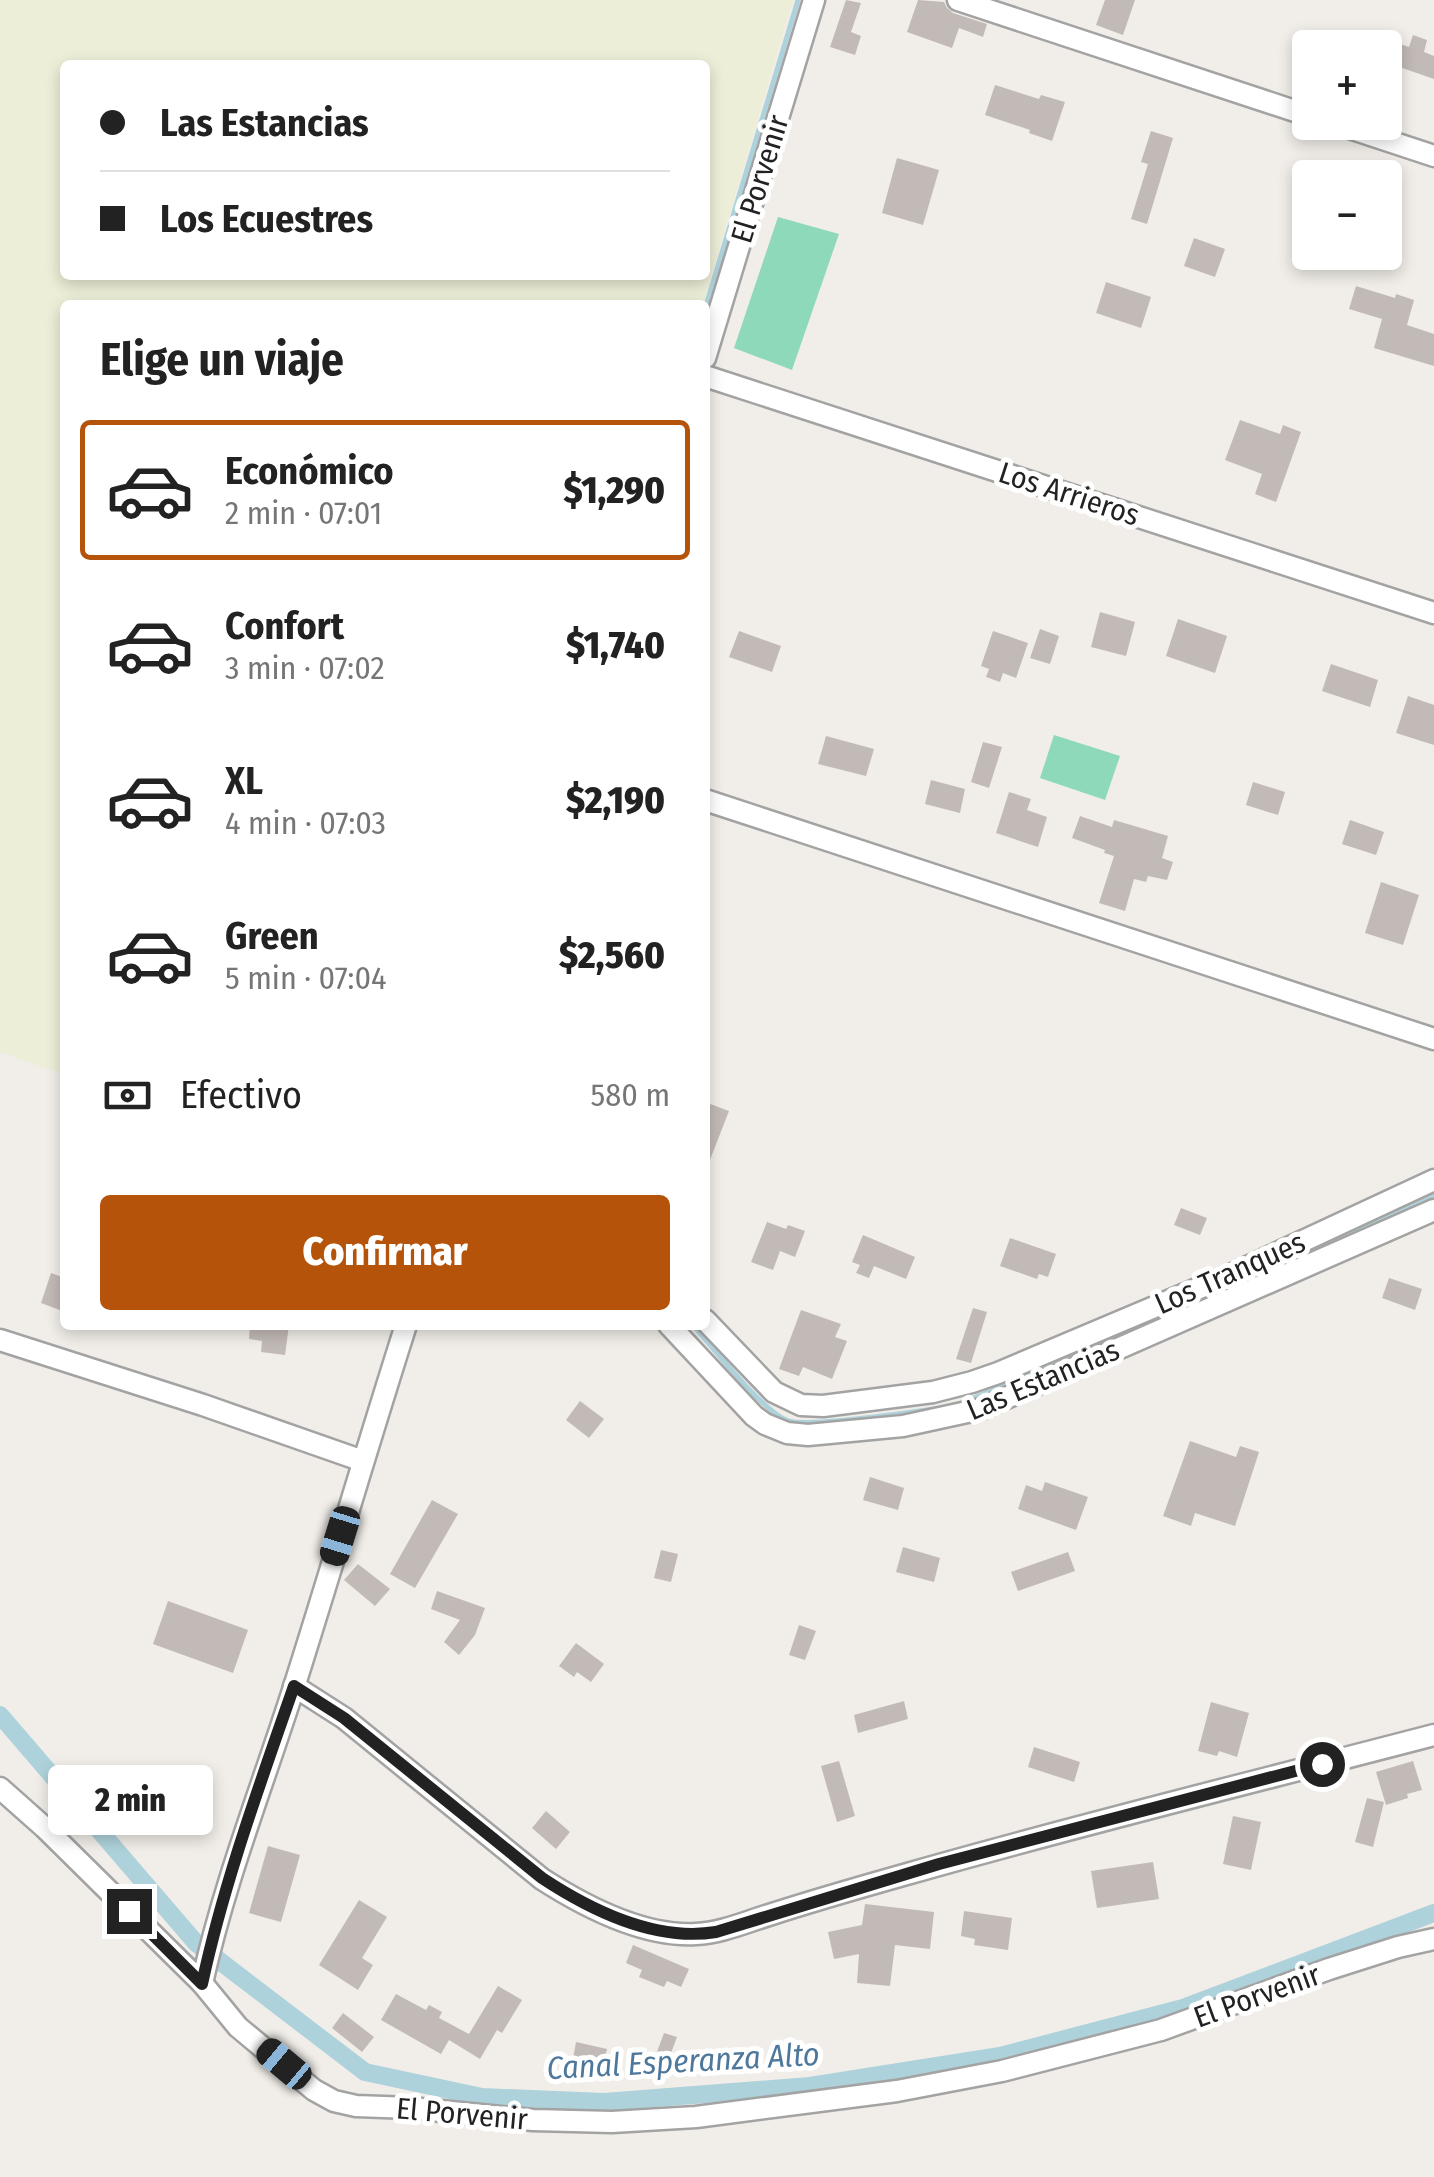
<!DOCTYPE html>
<html lang="es">
<head>
<meta charset="utf-8">
<style>
	body { margin:0; font-family:"Fira Sans Condensed",sans-serif; background:#f6f6f6; color:#222; height:100vh; display:flex; flex-direction:column; font-size:38px; white-space:nowrap }
	* { box-sizing:border-box; margin:0 }
	p { font-size:32px; color:#767676 }
	.icon { flex:none; width:55px; height:55px; fill:none; stroke:currentColor; stroke-width:2; stroke-linecap:round; stroke-linejoin:round }
	.map { position:relative; flex:1; overflow:hidden }
	.drawer { position:absolute; left:60px; top:300px; width:650px; height:1030px; display:flex; flex-direction:column; background:#fff; border-radius:10px; box-shadow:0 5px 15px #0003 }
	.drawer>* { flex:none }
	.guide { position:absolute; left:60px; top:60px; width:650px; height:220px; border-radius:10px; box-shadow:0 5px 15px #0003; display:grid; align-content:center; height:220px; padding:0 40px; background:#fff }
	.tools { position:absolute; left:1292px; top:30px; display:grid; gap:20px }
	.tools a { display:grid; place-items:center; width:110px; height:110px; border-radius:10px; background:#fff; box-shadow:0 5px 15px #0003; font-size:50px }
	.end { position:absolute; width:45px; height:45px; margin:-22px; border:12px solid #222; background:#fff; box-shadow:0 0 0 5px #fff }
	.from { border-radius:50% }
	.bubble { position:absolute; height:70px; border-radius:10px; background:#fff; box-shadow:0 5px 15px #0003; font-size:32px; font-weight:800; line-height:70px; text-align:center }
	.car { position:absolute; width:30px; height:60px; margin:-30px -15px; border-radius:12px; box-shadow:0 0 8px 2px #0007; background:linear-gradient(#222 24%,#8ab4d8 0 40%,#222 0 76%,#8ab4d8 0 86%,#222 0) }
	.guide b { display:flex; align-items:center; gap:35px; height:95px; font-size:38px }
	.guide b+b { border-top:2px solid #e0e0e0 }
	.guide i { width:25px; height:25px; background:#222 }
	ul { padding:0; list-style:none }
	li { display:flex; align-items:center; gap:30px; height:140px; margin:0 20px 15px; padding:0 20px; border:5px solid transparent; border-radius:10px }
	li div { flex:1 }
	li b { display:block; font-size:38px }
	li em { font-style:normal; font-weight:800 }
	li.selected { border-color:#b45309 }
	li>.icon { width:90px; height:90px; stroke-width:1.5 }
	h2 { padding:0 40px; font-size:45px; line-height:120px }
	.pay { display:flex; align-items:center; gap:25px; height:110px; padding:0 40px; font-size:38px }
	.pay p { margin-inline-start:auto }
	.action { display:flex; gap:20px; margin-top:auto; padding:20px 40px }
	.action a { flex:1; height:115px; border-radius:10px; background:#b45309; color:#fff; font-size:40px; font-weight:800; line-height:115px; text-align:center }
	.map>svg:first-child { display:block }
</style>
</head>
<body>
<div class="map">
<svg width="1434" height="2177" viewBox="0 0 1434 2177">
	<rect width="100%" height="100%" fill="#f1eee9"/>
	<path fill="#edeed7" fill-rule="evenodd" d="M0,0H793L703,305H65V1075L0,1052ZM65,65H705V275H65Z"/>
	<g fill="#8ed9ba">
		<polygon points="778,217 839,234 792,370 734,348"/>
		<polygon points="1054,735 1120,756 1105,800 1040,778"/>
	</g>
	<g fill="none" stroke-linecap="round" stroke-linejoin="round">
		<g stroke="#aed2db" stroke-width="5">
			<polyline points="705,309 798,0"/>
			<path d="M693,1325C714,1349 760,1408 786,1420C805,1429 915,1411 942,1408"/>
			<polyline points="953,1406 1011,1383 1434,1196"/>
		</g>
		<polyline stroke="#aed2db" stroke-width="18" points="0,1715 196,1943 365,2072 482,2097 604,2102 810,2086 1000,2056 1183,2008 1434,1913"/>
	</g>
	<g fill="#c2bab6">
		<polygon points="846,0 861,3 851,32 861,36 855,55 830,47"/>
		<polygon points="918,0 944,2 947,8 953,13 987,24 983,37 959,28 952,48 907,32"/>
		<polygon points="1105,0 1135,0 1123,35 1096,25"/>
		<polygon points="1413,35 1427,40 1424,52 1434,56 1434,79 1385,62 1385,39 1409,47"/>
		<polygon points="995,85 1039,99 1041,95 1065,102 1052,141 1029,133 1030,130 985,115"/>
		<polygon points="1151,131 1173,138 1147,224 1131,219 1148,164 1141,162"/>
		<polygon points="897,158 939,170 923,225 882,213"/>
		<polygon points="1194,238 1225,249 1215,277 1184,266"/>
		<polygon points="1106,282 1151,297 1141,328 1096,313"/>
		<polygon points="1356,286 1395,298 1396,294 1414,300 1407,325 1434,334 1434,366 1374,348 1382,319 1349,309"/>
		<polygon points="1240,420 1280,434 1283,425 1301,432 1276,502 1255,494 1262,474 1225,460"/>
		<polygon points="1100,612 1135,622 1126,656 1091,647"/>
		<polygon points="1178,619 1227,636 1215,673 1166,656"/>
		<polygon points="1040,629 1059,636 1050,664 1030,658"/>
		<polygon points="739,631 781,646 772,672 729,657"/>
		<polygon points="993,631 1028,643 1016,678 1003,673 1000,682 986,677 989,669 981,666"/>
		<polygon points="1331,664 1378,680 1370,707 1322,691"/>
		<polygon points="1408,696 1434,705 1434,745 1396,733"/>
		<polygon points="826,736 874,749 866,776 818,764"/>
		<polygon points="983,742 1002,747 989,788 971,782"/>
		<polygon points="931,780 965,789 960,813 925,804"/>
		<polygon points="1253,782 1285,792 1278,815 1246,805"/>
		<polygon points="1009,792 1031,799 1027,810 1047,817 1038,847 996,833"/>
		<polygon points="1080,816 1112,827 1114,820 1168,836 1162,858 1173,862 1167,880 1148,876 1146,882 1134,879 1125,911 1099,903 1114,856 1104,853 1105,850 1072,838"/>
		<polygon points="1350,820 1384,832 1376,855 1342,844"/>
		<polygon points="1381,882 1419,895 1403,945 1365,933"/>
		<polygon points="705,1102 729,1111 706,1170 705,1170"/>
		<polygon points="1181,1208 1207,1218 1200,1235 1174,1225"/>
		<polygon points="767,1222 786,1229 788,1225 805,1231 795,1257 780,1251 773,1270 751,1262"/>
		<polygon points="863,1235 915,1257 906,1279 874,1266 869,1278 856,1273 860,1265 852,1262"/>
		<polygon points="1010,1238 1056,1254 1048,1277 1039,1274 1037,1279 1000,1266"/>
		<polygon points="51,1273 65,1278 65,1312 41,1303"/>
		<polygon points="1389,1278 1422,1289 1415,1310 1382,1298"/>
		<polygon points="973,1308 987,1312 971,1363 956,1359"/>
		<polygon points="801,1310 841,1324 835,1337 847,1341 832,1379 803,1367 799,1376 779,1369"/>
		<polygon points="250,1325 289,1325 285,1355 261,1352 262,1341 249,1339"/>
		<polygon points="580,1401 604,1419 589,1438 566,1420"/>
		<polygon points="1190,1441 1236,1457 1240,1446 1259,1452 1235,1526 1195,1513 1191,1526 1163,1516"/>
		<polygon points="870,1477 904,1488 898,1510 863,1500"/>
		<polygon points="1045,1482 1088,1497 1076,1530 1018,1509 1026,1485 1042,1491"/>
		<polygon points="432,1500 458,1514 415,1588 390,1574"/>
		<polygon points="903,1547 940,1558 934,1582 896,1572"/>
		<polygon points="661,1550 678,1554 671,1582 654,1578"/>
		<polygon points="1068,1552 1075,1571 1018,1591 1011,1572"/>
		<polygon points="358,1564 390,1589 375,1606 344,1580"/>
		<polygon points="437,1591 485,1608 475,1635 459,1655 444,1642 460,1620 431,1609"/>
		<polygon points="168,1601 248,1630 233,1673 153,1644"/>
		<polygon points="799,1625 816,1631 805,1660 789,1655"/>
		<polygon points="576,1643 604,1664 591,1682 577,1672 574,1677 559,1666"/>
		<polygon points="904,1701 908,1719 858,1733 854,1715"/>
		<polygon points="1211,1702 1249,1713 1237,1757 1219,1751 1217,1756 1198,1751"/>
		<polygon points="1034,1747 1080,1762 1074,1782 1028,1767"/>
		<polygon points="839,1761 855,1816 837,1822 821,1766"/>
		<polygon points="1413,1761 1422,1790 1407,1794 1408,1798 1386,1805 1376,1772"/>
		<polygon points="1367,1798 1384,1802 1373,1847 1355,1842"/>
		<polygon points="546,1811 570,1832 556,1849 532,1828"/>
		<polygon points="1233,1816 1261,1822 1251,1870 1223,1864"/>
		<polygon points="268,1846 300,1855 281,1922 249,1913"/>
		<polygon points="1153,1862 1159,1899 1097,1908 1091,1871"/>
		<polygon points="359,1900 387,1917 362,1958 373,1965 358,1990 319,1965"/>
		<polygon points="865,1904 934,1912 930,1949 895,1945 890,1986 857,1983 859,1954 834,1959 828,1932 862,1925"/>
		<polygon points="964,1911 1012,1918 1008,1950 974,1945 975,1939 961,1936"/>
		<polygon points="633,1945 689,1969 681,1987 667,1981 664,1987 639,1977 642,1970 626,1963"/>
		<polygon points="498,1986 522,2000 502,2033 497,2030 480,2059 449,2040 441,2054 381,2020 396,1994 426,2010 429,2005 442,2012 439,2018 469,2034"/>
		<polygon points="343,2013 374,2037 362,2052 332,2028"/>
		<polygon points="664,2033 677,2037 663,2075 629,2063 634,2049 655,2057"/>
		<polygon points="576,2042 607,2049 603,2065 573,2059"/>
	</g>
	<g fill="none" stroke-linecap="round" stroke-linejoin="round">
		<g stroke="#a3a3a3" stroke-width="25">
			<g id="minor">
				<polyline points="958,0 1310,116"/>
				<polyline points="1331,122 1434,156"/>
				<polyline points="705,358 814,0"/>
				<polyline points="705,376 1434,613"/>
				<polyline points="705,800 1434,1039"/>
				<polyline points="705,1320 774,1392 801,1405 823,1406 933,1392 972,1382 998,1373 1230,1275 1434,1180"/>
				<polyline points="669,1325 754,1416 765,1424 787,1433 808,1435 903,1426 981,1409 1434,1210"/>
				<polyline points="0,1340 203,1405 363,1461"/>
				<path d="M294,1686L344,1718L542,1879C584,1906 644,1937 696,1934C721,1933 746,1922 769,1915C815,1900 861,1887 907,1874C1082,1824 1258,1781 1434,1735"/>
				<polyline points="0,1788 45,1828 202,1983 238,2027 314,2090 334,2101 356,2106 411,2108 533,2120 612,2122 696,2117 897,2091 1002,2071 1161,2030 1329,1969 1398,1947 1434,1939"/>
				<path d="M202,1983C225,1879 263,1785 295,1684C333,1564 368,1444 406,1325"/>
			</g>
		</g>
		<use href="#minor" stroke="#fff" stroke-width="20"/>
	</g>
	<g fill="none" stroke-linecap="round" stroke-linejoin="round">
		<path stroke="#222" stroke-width="12" d="M129,1911L202,1984C224,1882 260,1784 294,1686L344,1718L542,1878C592,1911 655,1942 716,1932L939,1864L1322,1764"/>
	</g>
	<g text-anchor="middle" dominant-baseline="central" stroke-width="10" stroke-linejoin="round" paint-order="stroke">
		<g font-size="30" fill="#222" stroke="#fff">
			<text transform="translate(760 179) rotate(-73)">El Porvenir</text>
			<text transform="translate(1069 494) rotate(18)">Los Arrieros</text>
			<text transform="translate(1230 1273) rotate(-24)">Los Tranques</text>
			<text transform="translate(1043 1380) rotate(-23)">Las Estancias</text>
			<text transform="translate(1257 1996) rotate(-20)">El Porvenir</text>
			<text transform="translate(462 2114) rotate(5)">El Porvenir</text>
		</g>
		<g font-size="32" font-style="italic" fill="#4d789c" stroke="#fff">
			<text transform="translate(683 2061) rotate(-3)">Canal Esperanza Alto</text>
		</g>
	</g>
</svg>
<div class="tools">
<a>+</a>
<a>−</a>
</div>
<i class="end from" style="left:1322px;top:1764px"></i>
<i class="end" style="left:129px;top:1911px"></i>
<div class="bubble" style="left:48px;top:1765px;width:165px">2 min</div>
<i class="car" style="left:340px;top:1536px;rotate:197deg"></i>
<i class="car" style="left:284px;top:2064px;rotate:310deg"></i>
<div class="guide">
<b><i class="from"></i>Las Estancias</b>
<b><i></i>Los Ecuestres</b>
</div>
<section class="drawer">
<h2>Elige un viaje</h2>
<ul>
<li class="selected"><svg class="icon" aria-label="car" viewBox="0 0 24 24"><path d="M5 17H2v-5l4-1 3-4h7l3 4 3 1v5h-3M9 17h6M6 11h13"/><circle cx="7" cy="17" r="2"/><circle cx="17" cy="17" r="2"/></svg><div><b>Económico</b><p>2 min · 07:01</p></div><em>$1,290</em></li>
<li><svg class="icon" aria-label="car" viewBox="0 0 24 24"><path d="M5 17H2v-5l4-1 3-4h7l3 4 3 1v5h-3M9 17h6M6 11h13"/><circle cx="7" cy="17" r="2"/><circle cx="17" cy="17" r="2"/></svg><div><b>Confort</b><p>3 min · 07:02</p></div><em>$1,740</em></li>
<li><svg class="icon" aria-label="car" viewBox="0 0 24 24"><path d="M5 17H2v-5l4-1 3-4h7l3 4 3 1v5h-3M9 17h6M6 11h13"/><circle cx="7" cy="17" r="2"/><circle cx="17" cy="17" r="2"/></svg><div><b>XL</b><p>4 min · 07:03</p></div><em>$2,190</em></li>
<li><svg class="icon" aria-label="car" viewBox="0 0 24 24"><path d="M5 17H2v-5l4-1 3-4h7l3 4 3 1v5h-3M9 17h6M6 11h13"/><circle cx="7" cy="17" r="2"/><circle cx="17" cy="17" r="2"/></svg><div><b>Green</b><p>5 min · 07:04</p></div><em>$2,560</em></li>
</ul>
<div class="pay"><svg class="icon" aria-label="cash" viewBox="0 0 24 24"><path d="M3 7h18v10H3z"/><circle cx="12" cy="12" r="2"/></svg>Efectivo<p>580 m</p></div>
<div class="action"><a>Confirmar</a></div>
</section>
</div>
</body>
</html>
